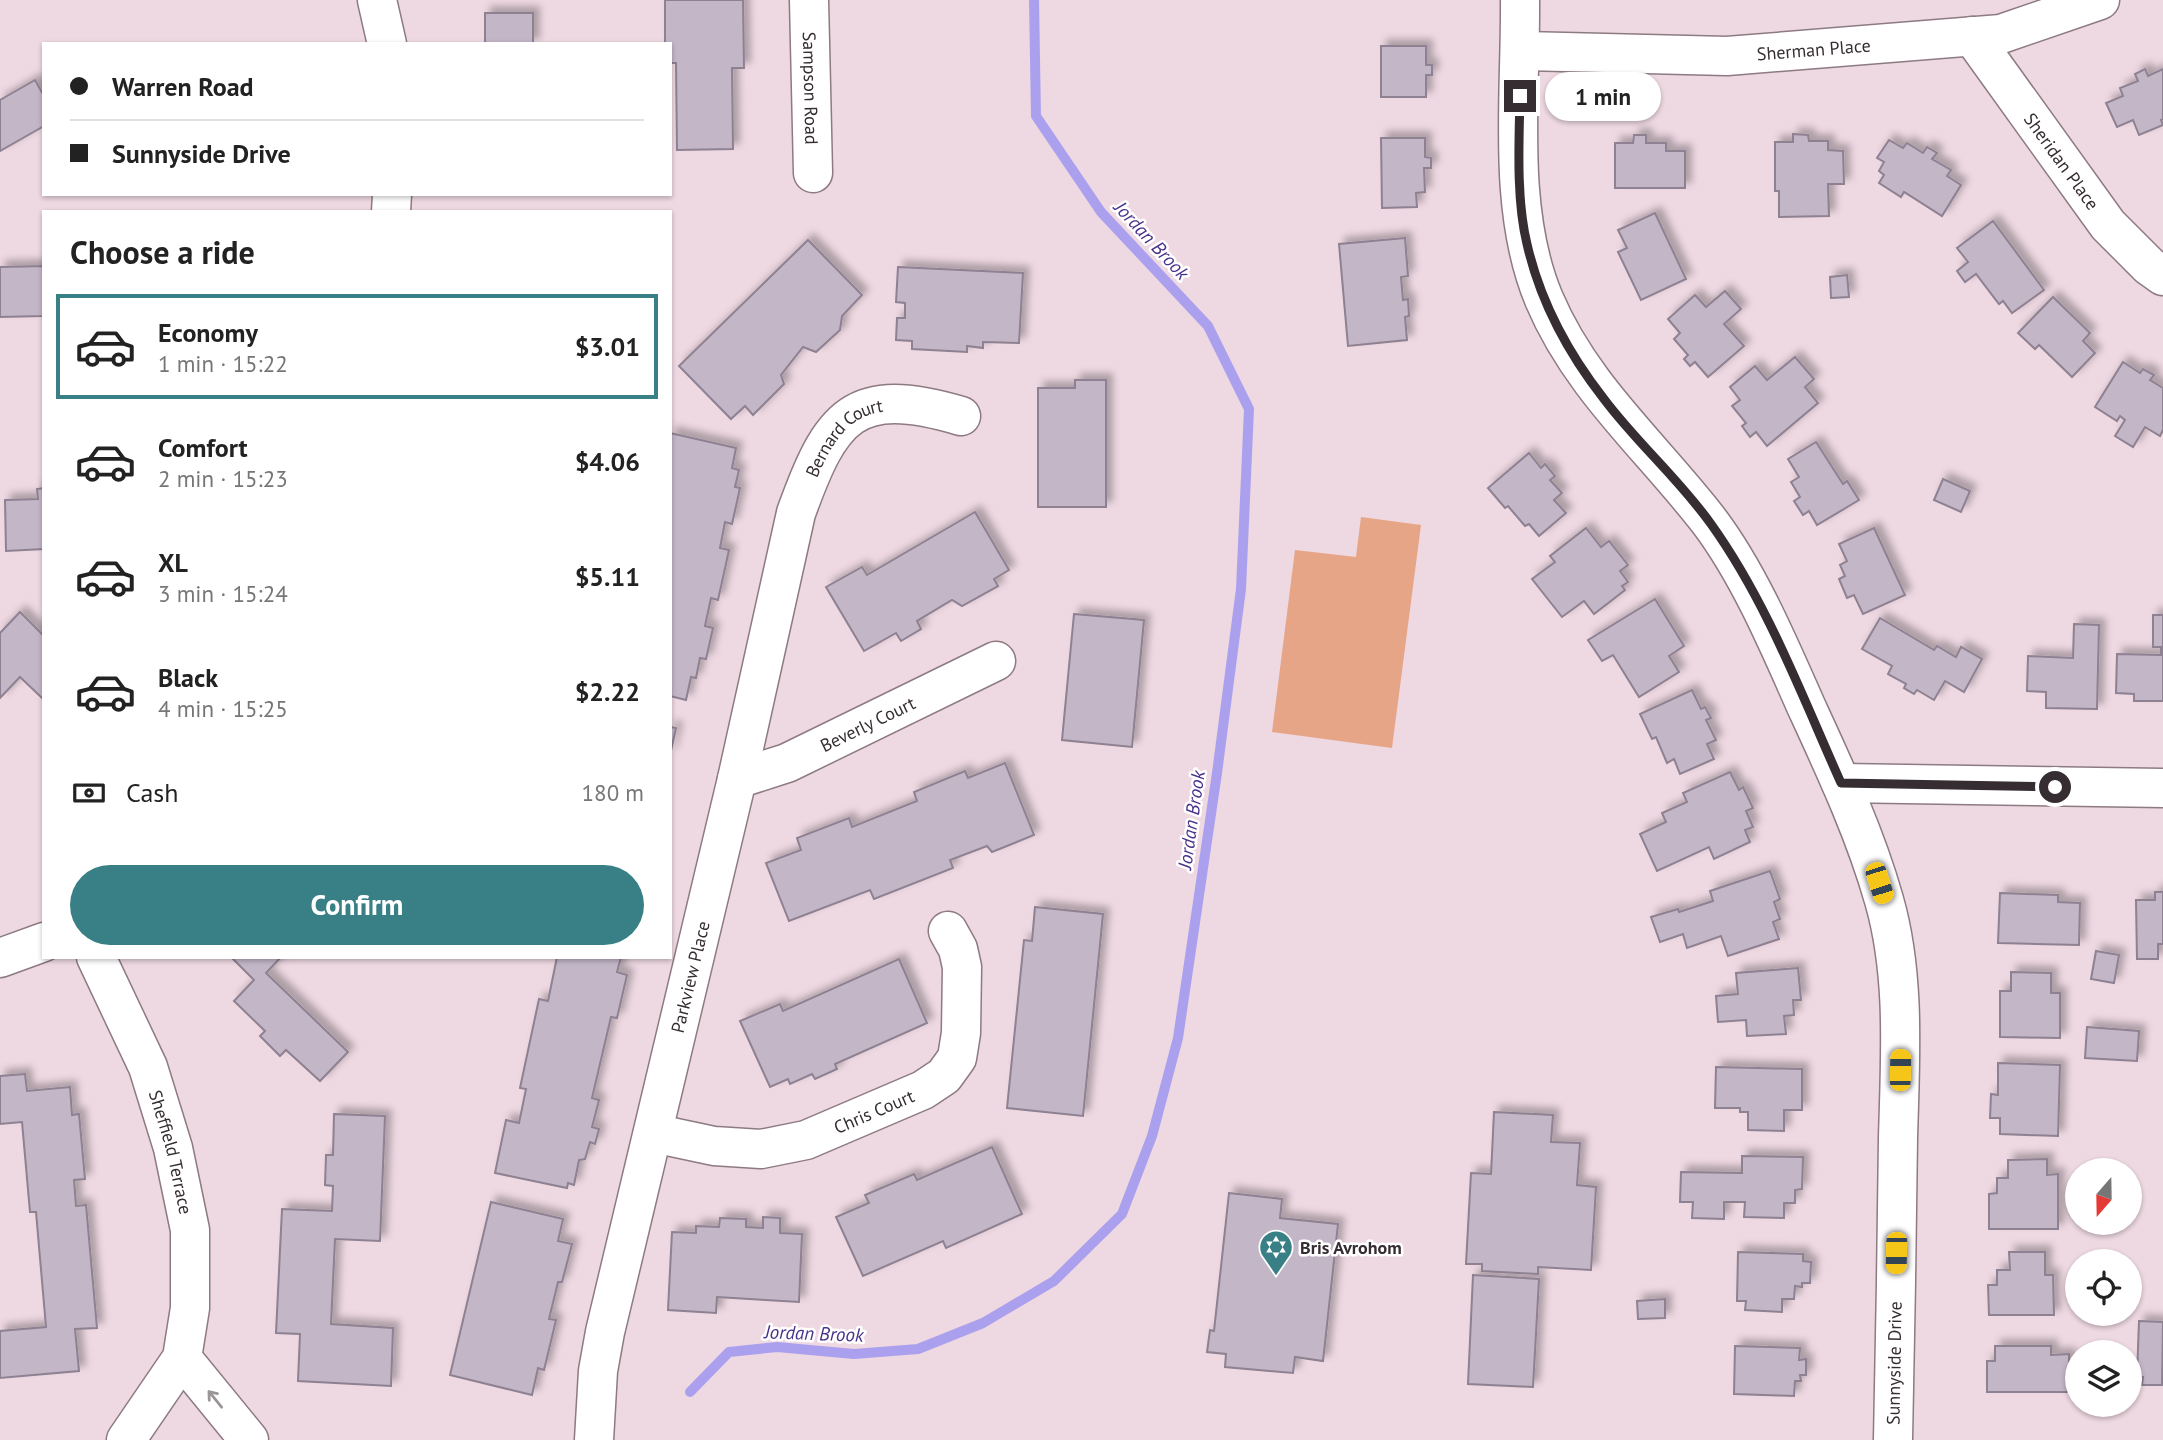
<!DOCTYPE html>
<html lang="en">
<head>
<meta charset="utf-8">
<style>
	body { margin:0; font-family:"PT Sans",sans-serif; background:#f6f6f6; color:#222; height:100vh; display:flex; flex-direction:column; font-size:26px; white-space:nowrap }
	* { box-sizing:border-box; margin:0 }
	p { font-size:23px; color:#767676 }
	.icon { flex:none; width:38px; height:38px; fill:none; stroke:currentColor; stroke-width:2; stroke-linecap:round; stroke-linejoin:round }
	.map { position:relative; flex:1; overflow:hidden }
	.panel { position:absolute; left:42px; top:210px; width:630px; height:749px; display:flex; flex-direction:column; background:#fff; border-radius:0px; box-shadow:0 2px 5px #0004 }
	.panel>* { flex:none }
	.top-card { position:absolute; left:42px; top:42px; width:630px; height:154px; border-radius:0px; box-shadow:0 2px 5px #0004; display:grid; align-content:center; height:154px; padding:0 28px; background:#fff }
	.needle { width:46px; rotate:200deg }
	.buttons { position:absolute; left:2065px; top:1158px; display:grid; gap:14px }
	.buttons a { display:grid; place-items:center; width:77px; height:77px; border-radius:50%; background:#fff; box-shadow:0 2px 5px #0004; font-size:35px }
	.end { position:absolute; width:32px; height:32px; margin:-16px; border:9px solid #352d31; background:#fff; box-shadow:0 0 0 4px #fff }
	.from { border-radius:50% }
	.bubble { position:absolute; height:49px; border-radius:24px; background:#fff; box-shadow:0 2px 5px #0004; font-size:23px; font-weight:800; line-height:49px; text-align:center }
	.car { position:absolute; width:21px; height:42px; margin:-21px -10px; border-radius:9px; box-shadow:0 0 5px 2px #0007; background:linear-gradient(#f5c518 24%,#345 0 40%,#f5c518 0 76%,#345 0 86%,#f5c518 0) }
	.top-card b { display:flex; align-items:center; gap:24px; height:66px; font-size:26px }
	.top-card b+b { border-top:2px solid #e0e0e0 }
	.top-card i { width:18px; height:18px; background:#222 }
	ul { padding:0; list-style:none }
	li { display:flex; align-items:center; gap:21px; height:105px; margin:0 14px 10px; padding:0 14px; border:4px solid transparent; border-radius:0px }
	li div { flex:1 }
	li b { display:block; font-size:26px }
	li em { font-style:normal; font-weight:800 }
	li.active { border-color:#388086 }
	li>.icon { width:63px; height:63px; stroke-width:1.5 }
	h2 { padding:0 28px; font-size:32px; line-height:84px }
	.pay { display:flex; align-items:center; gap:18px; height:77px; padding:0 28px; font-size:26px }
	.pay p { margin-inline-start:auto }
	.cta { display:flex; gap:14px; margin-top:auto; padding:14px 28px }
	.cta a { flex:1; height:80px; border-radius:42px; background:#388086; color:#fff; font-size:28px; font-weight:800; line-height:80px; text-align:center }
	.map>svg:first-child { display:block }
</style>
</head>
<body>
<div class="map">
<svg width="2163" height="1440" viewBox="0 0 2163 1440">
	<defs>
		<filter id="shadow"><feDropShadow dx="6" dy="-6" stdDeviation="3.5" flood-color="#0004"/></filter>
	</defs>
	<rect width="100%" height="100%" fill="#eed8e2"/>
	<polygon fill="#e7a587" points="1361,517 1421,525 1392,748 1272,732 1295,550 1356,557"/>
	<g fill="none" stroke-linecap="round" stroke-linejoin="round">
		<polyline stroke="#aba0ee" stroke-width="10" points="690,1392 729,1352 777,1347 854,1354 918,1349 983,1323 1054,1281 1122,1214 1152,1136 1178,1038 1217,773 1241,589 1249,409 1208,326 1101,212 1036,116 1034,0"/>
	</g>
	<g fill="#c3b6c7" stroke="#8e8191" stroke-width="2" filter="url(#shadow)">
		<polygon points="665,0 743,0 744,68 732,68 733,149 677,150 676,63 670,63 670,44 665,44"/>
		<rect x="485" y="13" width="48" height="31"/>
		<polygon points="1381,46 1426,46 1426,65 1432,65 1432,75 1426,75 1426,97 1381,97"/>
		<polygon points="2145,69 2148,76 2163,69 2163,119 2161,120 2163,125 2139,135 2133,120 2117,127 2106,103 2123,96 2120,88 2138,81 2135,74"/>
		<polygon points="35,80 44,96 44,126 0,151 0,100"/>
		<polygon points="1793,134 1808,135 1809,141 1828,141 1828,150 1843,151 1844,184 1828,184 1829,216 1779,217 1779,191 1775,191 1775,142 1793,142"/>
		<polygon points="1634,135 1646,135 1646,143 1666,143 1666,151 1685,151 1685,188 1615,188 1615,143 1633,143"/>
		<polygon points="1381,138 1425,138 1425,157 1431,158 1431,168 1424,168 1425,192 1416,193 1417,207 1382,208"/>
		<polygon points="1889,140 1903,148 1907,143 1923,153 1927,147 1937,153 1932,159 1951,170 1947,176 1961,185 1942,216 1904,192 1901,197 1879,183 1884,175 1879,171 1884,162 1877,158"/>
		<polygon points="1655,213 1686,279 1641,300 1618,252 1627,248 1618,230"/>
		<polygon points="1993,221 2044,290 2012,313 2003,301 1999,304 1976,274 1965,282 1957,271 1968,262 1957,248"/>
		<polygon points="1405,238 1408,276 1401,277 1403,300 1408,299 1409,316 1405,317 1407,340 1348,346 1339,244"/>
		<polygon points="808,240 862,295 842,316 840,330 816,352 803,347 781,375 784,384 753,415 745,406 731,419 679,366"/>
		<polygon points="44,266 44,316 0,317 0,267"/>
		<polygon points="898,267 1023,273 1019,343 983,342 983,348 967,346 967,352 912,349 912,341 896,340 897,318 905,318 905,303 896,302"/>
		<polygon points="1847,275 1849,297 1831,298 1830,277"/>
		<polygon points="1725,291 1741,309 1724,324 1744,346 1708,377 1695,362 1690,366 1684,359 1688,355 1674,339 1680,333 1668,319 1695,295 1706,307"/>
		<polygon points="2053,297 2090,333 2083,341 2095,353 2072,377 2039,345 2035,349 2018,333"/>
		<polygon points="1795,357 1814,379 1805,387 1818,403 1767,446 1756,432 1750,437 1742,426 1746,423 1732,406 1740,400 1730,387 1755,366 1767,380"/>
		<polygon points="2123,362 2140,373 2143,369 2154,375 2150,380 2163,388 2163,430 2160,436 2145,427 2133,447 2115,436 2125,420 2120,416 2117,421 2095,407"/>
		<polygon points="1075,380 1106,380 1106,507 1038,507 1038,388 1075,388"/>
		<polygon points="670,433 736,448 732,468 739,470 735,487 740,488 732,524 725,522 720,548 729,550 718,600 711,598 705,626 713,628 706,659 700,658 696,678 691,677 686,700 670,696"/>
		<polygon points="1816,442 1843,484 1847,481 1859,500 1817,525 1809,511 1803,515 1794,501 1800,497 1791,482 1799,477 1788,459"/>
		<polygon points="1529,453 1541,468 1545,464 1555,476 1550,480 1562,493 1554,500 1566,513 1539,536 1529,524 1525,526 1508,506 1505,508 1488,488"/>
		<polygon points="1943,479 1970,491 1961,512 1934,500"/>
		<polygon points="44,488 44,549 6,551 5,500 38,499 37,489"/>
		<polygon points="975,512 1009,570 994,579 998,586 962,606 952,600 917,621 921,629 901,641 896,633 864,651 826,587 862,567 867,575"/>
		<polygon points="1586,528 1601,547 1609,541 1628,565 1620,571 1628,582 1622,586 1625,590 1594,614 1584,601 1562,617 1532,579 1555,562 1550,556"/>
		<polygon points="1874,528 1905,595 1863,614 1854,595 1847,598 1839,579 1845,576 1840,565 1847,561 1839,544"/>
		<polygon points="1655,599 1684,646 1669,656 1679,672 1639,697 1613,655 1602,661 1588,640"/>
		<polygon points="20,612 44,636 44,700 20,677 0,698 0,633"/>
		<polygon points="1074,614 1144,620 1132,747 1062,740"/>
		<polygon points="2153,615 2163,615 2163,701 2134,701 2134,694 2116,693 2117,654 2161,655 2161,647 2153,647"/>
		<polygon points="1880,618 1934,650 1937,646 1956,657 1961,647 1982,659 1964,692 1945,681 1934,700 1917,690 1914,694 1904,688 1906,684 1888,674 1892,666 1862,649"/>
		<polygon points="2074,624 2099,625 2097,709 2046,708 2046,692 2027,691 2028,656 2073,658"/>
		<polygon points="1692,690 1701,709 1705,707 1711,718 1706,720 1716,740 1707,744 1714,759 1680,774 1674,759 1667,763 1656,737 1652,739 1640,714"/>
		<polygon points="670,727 676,728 670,755"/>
		<polygon points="1005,763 1034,835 992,852 987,846 950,860 953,868 874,899 870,890 789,921 766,863 801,850 797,838 849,818 852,827 917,801 914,792 965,771 968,778"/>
		<polygon points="1730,772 1739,790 1743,787 1753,808 1746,811 1753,827 1745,830 1750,842 1714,859 1709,847 1657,871 1640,834 1666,822 1662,813 1687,802 1683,793"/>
		<polygon points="1770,871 1780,899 1774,902 1780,919 1773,922 1779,939 1728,956 1721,936 1687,948 1683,934 1660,942 1651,917 1678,909 1679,912 1713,901 1710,891"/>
		<polygon points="2155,892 2163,892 2163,944 2158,944 2158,959 2137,959 2136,900 2155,900"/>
		<polygon points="2000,893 2058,895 2058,902 2080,903 2079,945 1998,943"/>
		<polygon points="1035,907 1103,914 1083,1116 1007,1108 1024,940 1032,941"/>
		<polygon points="2096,951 2119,955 2114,983 2091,979"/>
		<polygon points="231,957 281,957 266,973 348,1052 320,1081 286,1050 280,1056 260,1036 265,1031 234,1001 254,980"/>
		<polygon points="557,957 621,957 617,972 627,975 617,1018 611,1017 592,1098 599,1100 592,1127 599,1129 595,1144 590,1142 585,1159 579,1160 574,1185 568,1183 567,1188 495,1173 506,1120 519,1123 526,1089 520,1088 539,999 548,1001"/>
		<polygon points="899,959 927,1023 835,1064 837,1069 815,1079 812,1074 790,1084 788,1079 770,1087 740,1021 780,1004 783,1011"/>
		<polygon points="1798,968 1801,1000 1793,1000 1794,1015 1784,1016 1786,1034 1747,1036 1746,1020 1718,1022 1716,996 1738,994 1736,973"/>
		<polygon points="2011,972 2051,973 2051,993 2060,993 2060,1038 2000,1037 2000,991 2011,991"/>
		<polygon points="2087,1027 2139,1031 2137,1061 2085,1058"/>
		<polygon points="1998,1063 2060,1065 2058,1136 2000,1134 2000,1118 1990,1118 1991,1094 1998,1095"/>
		<polygon points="1716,1067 1802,1069 1802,1110 1784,1110 1784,1131 1748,1130 1748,1112 1740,1112 1740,1108 1715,1108"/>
		<polygon points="25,1074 27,1091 70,1087 72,1115 79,1114 85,1179 74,1180 76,1206 86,1205 97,1328 75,1329 79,1371 0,1378 0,1331 46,1327 36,1212 30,1212 22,1122 0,1124 0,1076"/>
		<polygon points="1494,1112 1553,1115 1551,1142 1580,1143 1577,1185 1596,1187 1591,1270 1538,1267 1538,1274 1482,1271 1482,1264 1466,1264 1471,1173 1491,1174"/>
		<polygon points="334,1114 385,1116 380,1241 335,1239 331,1324 393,1328 391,1386 298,1381 300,1334 276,1333 282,1209 332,1211 333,1186 325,1185 326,1155 333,1155"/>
		<polygon points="992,1147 1022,1214 946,1248 943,1241 863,1276 836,1217 869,1203 865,1195 914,1174 917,1180"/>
		<polygon points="1742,1156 1803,1157 1802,1189 1795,1190 1795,1203 1784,1203 1784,1218 1744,1217 1745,1202 1724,1202 1724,1219 1692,1218 1693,1202 1680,1202 1681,1172 1742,1173"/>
		<polygon points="2047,1159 2047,1175 2058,1174 2058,1229 1989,1229 1989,1194 1997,1193 1997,1178 2008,1178 2008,1160"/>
		<polygon points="1229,1193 1282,1199 1280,1218 1338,1224 1323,1361 1295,1357 1293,1373 1225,1367 1226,1354 1207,1352 1210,1330 1214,1331"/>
		<polygon points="491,1202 563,1219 558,1241 572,1244 562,1282 558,1282 549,1319 556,1320 544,1370 538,1368 532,1395 450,1375"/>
		<polygon points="763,1217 780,1218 780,1233 802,1234 799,1302 717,1297 716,1313 668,1310 672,1232 696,1233 696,1226 719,1227 720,1218 746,1219 746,1227 763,1228"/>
		<polygon points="1738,1252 1803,1254 1803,1261 1811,1262 1810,1283 1802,1283 1802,1287 1795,1286 1794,1299 1782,1299 1782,1312 1745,1310 1746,1301 1737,1301"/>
		<polygon points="2009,1252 2045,1252 2045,1275 2053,1275 2054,1315 1989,1315 1988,1285 1997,1285 1997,1270 2010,1270"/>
		<polygon points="1473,1275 1539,1279 1533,1387 1468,1384"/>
		<polygon points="1665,1299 1665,1318 1638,1319 1637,1301"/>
		<polygon points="2139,1321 2163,1322 2162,1385 2142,1385 2143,1377 2137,1377"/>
		<polygon points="1735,1346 1800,1348 1799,1360 1806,1359 1806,1375 1800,1375 1801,1381 1795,1381 1794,1396 1734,1394"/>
		<polygon points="1995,1346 2051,1346 2051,1355 2069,1354 2069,1392 1987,1392 1987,1361 1995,1361"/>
	</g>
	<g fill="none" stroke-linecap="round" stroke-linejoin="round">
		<g stroke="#8d7a83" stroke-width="41">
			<g id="minor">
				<polyline points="377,0 387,44"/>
				<path id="s1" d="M809,0L813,173"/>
				<path d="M1520,0C1521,95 1506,209 1544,299C1581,387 1652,447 1709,521C1749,574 1779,645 1806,706C1835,769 1865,833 1884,900C1906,976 1900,1060 1898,1138C1897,1239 1895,1339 1893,1440"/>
				<path id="s2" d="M1972,36L2108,225L2149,266L2163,276"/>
				<path id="s3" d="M1520,51L1727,56L2001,34L2100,0"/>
				<polyline points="391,212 392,194"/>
				<path id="s4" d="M737,779L787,763L996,661"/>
				<polyline points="1841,783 2163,788"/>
				<path id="s5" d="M96,957L148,1067L173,1148L190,1230V1308L182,1358L126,1440"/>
				<polyline points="0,958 44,942"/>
				<path id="s6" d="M653,1133L714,1146L761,1149L806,1140L923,1090L944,1076L957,1058L961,1033L962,967L958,949L948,931"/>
				<polyline points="182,1358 249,1440"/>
				<path id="s7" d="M594,1440L598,1371L605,1332L737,779L796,513C831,416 853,384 961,416"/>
			</g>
		</g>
		<use href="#minor" stroke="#fff" stroke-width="38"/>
	</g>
	<defs><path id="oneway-shaft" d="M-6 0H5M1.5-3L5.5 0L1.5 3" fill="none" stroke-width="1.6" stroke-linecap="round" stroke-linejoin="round" transform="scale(1.75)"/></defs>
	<use stroke="#9a9698" href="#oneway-shaft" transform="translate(215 1399) rotate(-129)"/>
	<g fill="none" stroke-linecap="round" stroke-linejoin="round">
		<path stroke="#352d31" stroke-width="9" d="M1520,96C1519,142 1516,199 1527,244C1540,301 1568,353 1604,399C1637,443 1679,479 1711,524C1767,602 1802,696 1841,783L2055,787"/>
	</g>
	<defs>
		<g id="synagogue-pin" transform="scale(1.75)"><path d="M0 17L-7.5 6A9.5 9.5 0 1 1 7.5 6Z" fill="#388086" stroke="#fff"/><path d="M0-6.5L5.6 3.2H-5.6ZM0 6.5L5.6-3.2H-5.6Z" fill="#fff"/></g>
	</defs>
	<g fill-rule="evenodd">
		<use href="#synagogue-pin" x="1276" y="1247"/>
	</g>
	<g text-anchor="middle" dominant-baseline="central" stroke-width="5" stroke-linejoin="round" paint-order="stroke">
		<g font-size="18" fill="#352d31" stroke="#fff">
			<text stroke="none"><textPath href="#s3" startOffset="294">Sherman Place</textPath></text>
			<text stroke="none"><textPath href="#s1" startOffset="88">Sampson Road</textPath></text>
			<text stroke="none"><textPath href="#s2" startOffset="154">Sheridan Place</textPath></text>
			<text stroke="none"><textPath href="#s7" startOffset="1043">Bernard Court</textPath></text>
			<text stroke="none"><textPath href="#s4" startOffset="142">Beverly Court</textPath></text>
			<text stroke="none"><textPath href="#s7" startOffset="474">Parkview Place</textPath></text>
			<text stroke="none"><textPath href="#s6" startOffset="229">Chris Court</textPath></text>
			<text stroke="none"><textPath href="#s5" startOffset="210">Sheffield Terrace</textPath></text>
			<text transform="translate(1894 1363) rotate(-89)">Sunnyside Drive</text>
		</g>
		<g font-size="18" font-weight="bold" fill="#352d31" stroke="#fff" text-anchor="start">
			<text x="1300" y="1247">Bris Avrohom</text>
		</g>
		<g font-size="19" font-style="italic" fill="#48328b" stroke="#fff">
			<text transform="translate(1152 240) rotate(47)">Jordan Brook</text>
			<text transform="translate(1191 820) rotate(-82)">Jordan Brook</text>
			<text transform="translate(814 1333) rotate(2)">Jordan Brook</text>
		</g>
	</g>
</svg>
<div class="buttons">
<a><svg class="needle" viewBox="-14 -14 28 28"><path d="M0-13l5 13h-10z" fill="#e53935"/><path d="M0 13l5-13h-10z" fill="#767676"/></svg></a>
<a><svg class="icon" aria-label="locate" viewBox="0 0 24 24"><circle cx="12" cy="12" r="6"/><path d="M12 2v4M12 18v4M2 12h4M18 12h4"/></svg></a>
<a><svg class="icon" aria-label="layers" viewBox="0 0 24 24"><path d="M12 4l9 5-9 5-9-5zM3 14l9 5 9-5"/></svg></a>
</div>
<i class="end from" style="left:2055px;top:787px"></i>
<i class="end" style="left:1520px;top:96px"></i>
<div class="bubble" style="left:1545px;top:72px;width:116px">1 min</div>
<i class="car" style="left:1879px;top:883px;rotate:162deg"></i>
<i class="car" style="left:1900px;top:1070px;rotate:1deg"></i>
<i class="car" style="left:1896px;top:1253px;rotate:181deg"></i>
<div class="top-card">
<b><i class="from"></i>Warren Road</b>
<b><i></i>Sunnyside Drive</b>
</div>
<section class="panel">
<h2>Choose a ride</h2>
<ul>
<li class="active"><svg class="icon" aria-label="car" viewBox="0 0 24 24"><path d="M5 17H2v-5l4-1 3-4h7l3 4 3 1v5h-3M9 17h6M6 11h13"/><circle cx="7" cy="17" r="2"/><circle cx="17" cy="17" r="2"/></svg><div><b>Economy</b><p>1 min · 15:22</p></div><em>$3.01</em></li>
<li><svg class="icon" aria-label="car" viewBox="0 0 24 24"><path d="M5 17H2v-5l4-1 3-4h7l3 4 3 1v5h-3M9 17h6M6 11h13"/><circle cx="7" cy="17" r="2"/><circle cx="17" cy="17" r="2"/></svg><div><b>Comfort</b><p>2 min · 15:23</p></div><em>$4.06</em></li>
<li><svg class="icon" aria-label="car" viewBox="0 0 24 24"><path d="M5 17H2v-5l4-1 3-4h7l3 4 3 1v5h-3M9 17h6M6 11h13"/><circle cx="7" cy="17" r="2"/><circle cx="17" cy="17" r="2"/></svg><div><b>XL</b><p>3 min · 15:24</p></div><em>$5.11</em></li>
<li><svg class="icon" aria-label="car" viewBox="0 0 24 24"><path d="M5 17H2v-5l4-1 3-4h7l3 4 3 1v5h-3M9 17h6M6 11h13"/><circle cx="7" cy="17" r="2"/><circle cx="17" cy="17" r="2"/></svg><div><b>Black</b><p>4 min · 15:25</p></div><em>$2.22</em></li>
</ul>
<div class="pay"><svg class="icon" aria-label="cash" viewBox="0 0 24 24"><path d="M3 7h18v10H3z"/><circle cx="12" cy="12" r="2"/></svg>Cash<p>180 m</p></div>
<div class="cta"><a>Confirm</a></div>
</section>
</div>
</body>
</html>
